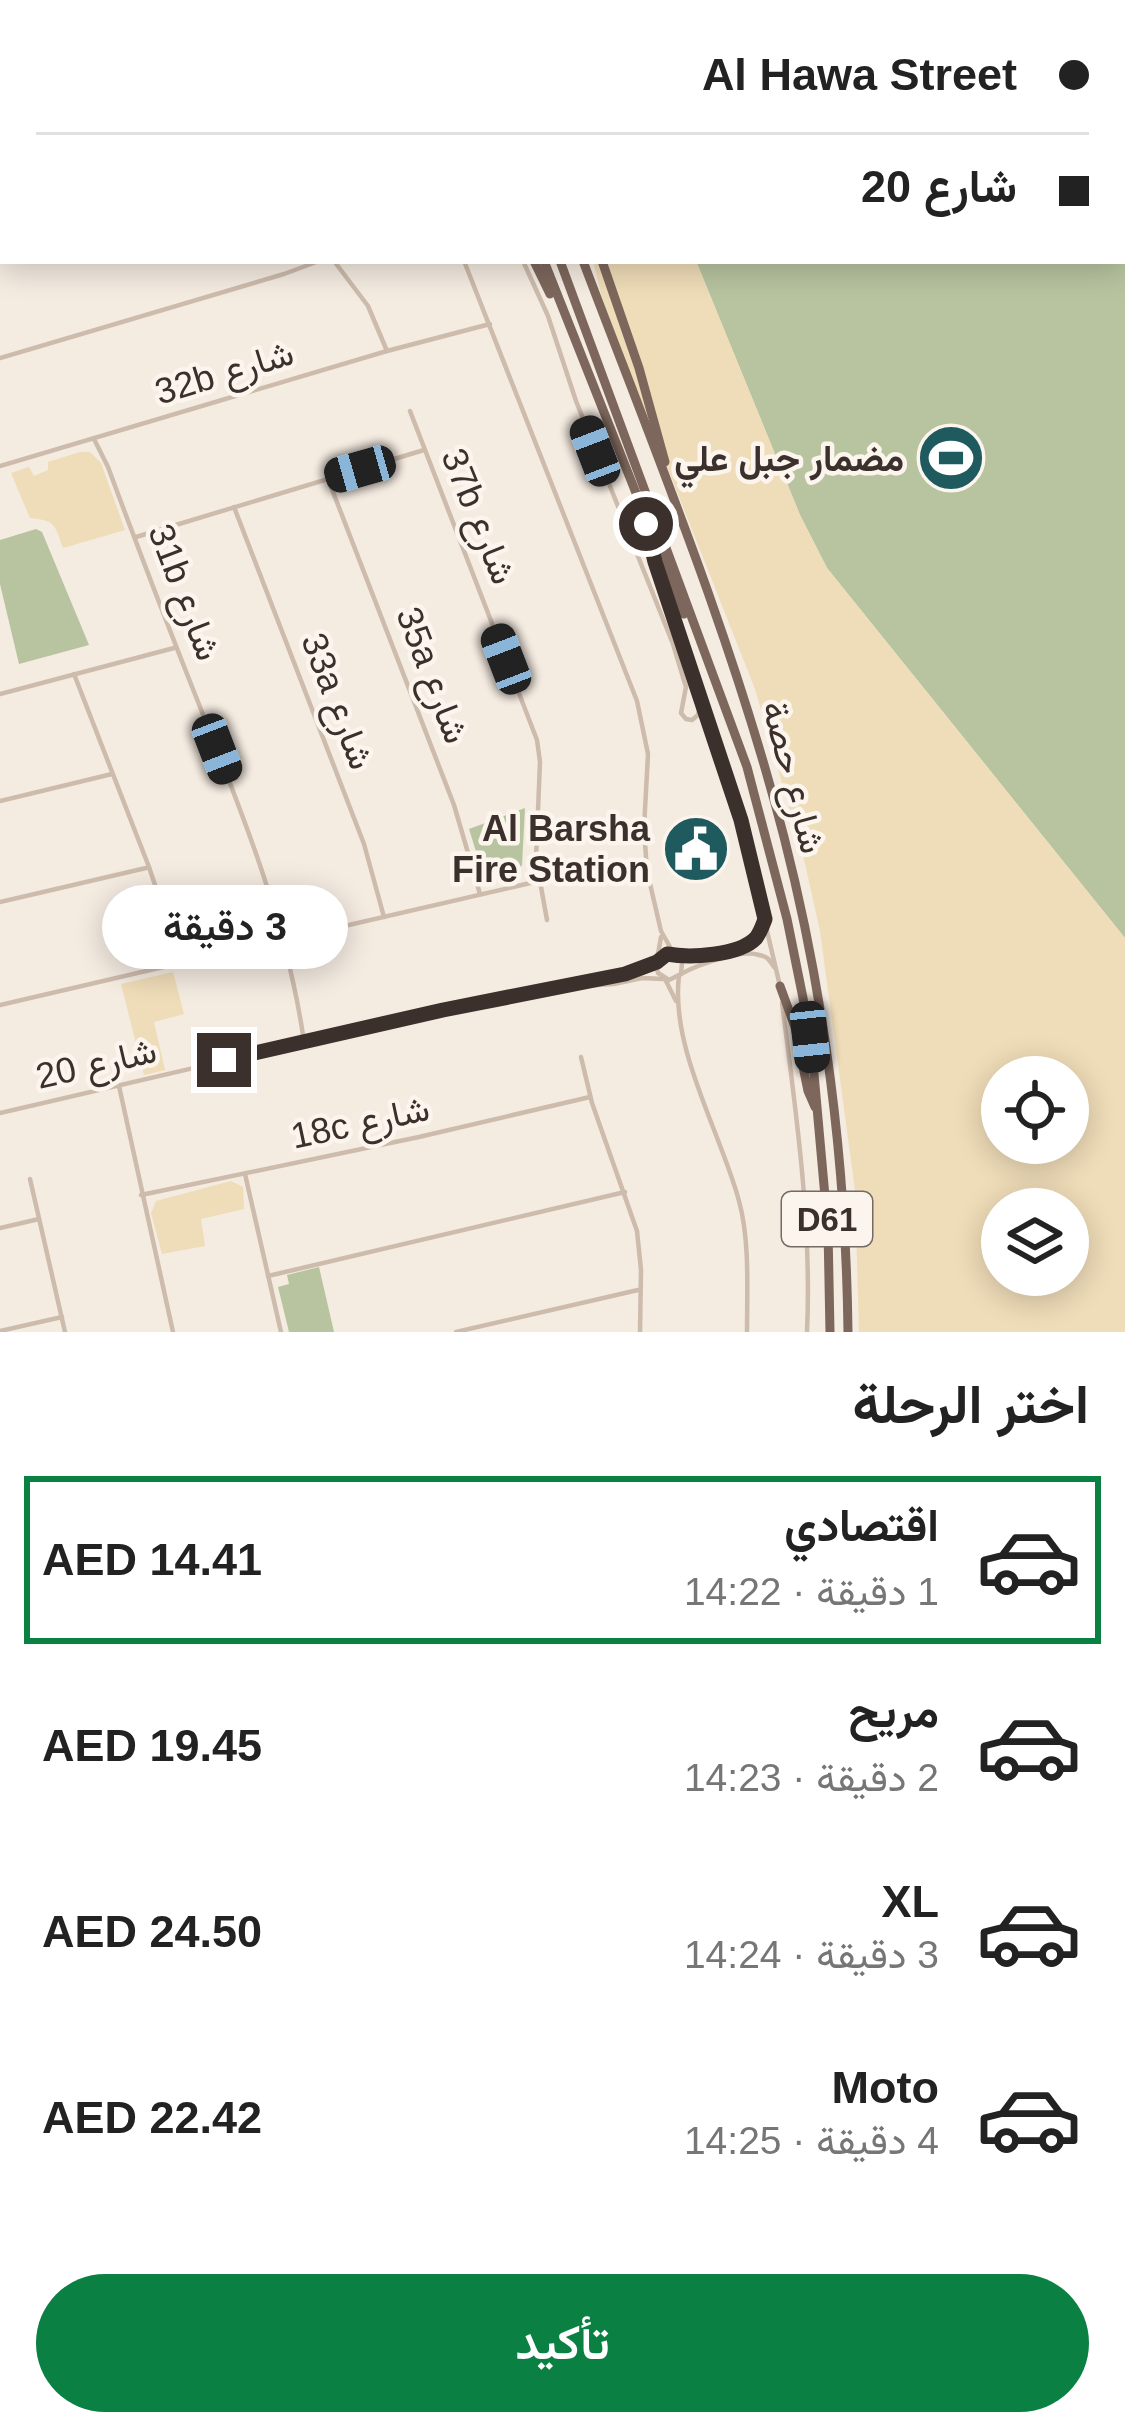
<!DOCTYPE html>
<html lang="ar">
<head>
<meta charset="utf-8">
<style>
	body { margin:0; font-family:Arial,Vazirmatn,sans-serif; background:#f2f2f2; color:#222; direction:rtl; height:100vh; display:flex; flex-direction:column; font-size:45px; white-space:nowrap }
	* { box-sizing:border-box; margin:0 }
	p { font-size:39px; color:#767676 }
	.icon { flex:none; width:66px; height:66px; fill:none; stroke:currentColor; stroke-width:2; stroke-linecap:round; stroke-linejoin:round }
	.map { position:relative; height:1332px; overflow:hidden; direction:ltr }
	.drawer { display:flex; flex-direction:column; background:#fff; flex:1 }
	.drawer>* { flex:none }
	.guide { position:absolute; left:0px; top:0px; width:1125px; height:264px; box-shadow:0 6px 30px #0003; direction:rtl; display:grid; align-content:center; height:264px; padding:0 36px; background:#fff }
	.fabs { position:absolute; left:981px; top:1056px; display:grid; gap:24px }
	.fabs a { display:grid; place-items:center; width:108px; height:108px; border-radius:50%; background:#fff; box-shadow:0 6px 30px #0003; font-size:60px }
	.end { position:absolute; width:54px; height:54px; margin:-27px; border:15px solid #3b302b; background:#fff; box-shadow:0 0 0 6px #fff }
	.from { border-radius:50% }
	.bubble { position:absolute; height:84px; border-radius:42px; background:#fff; box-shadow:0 6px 30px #0003; font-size:39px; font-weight:600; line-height:84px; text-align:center; direction:rtl }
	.car { position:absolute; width:36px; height:72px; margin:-36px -18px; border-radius:15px; box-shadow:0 0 9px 3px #0007; background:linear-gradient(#222 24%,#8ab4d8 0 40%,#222 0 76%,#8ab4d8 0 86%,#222 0) }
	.guide b { display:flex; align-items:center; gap:42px; height:114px; font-size:45px }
	.guide b+b { border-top:3px solid #e0e0e0 }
	.guide i { width:30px; height:30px; background:#222 }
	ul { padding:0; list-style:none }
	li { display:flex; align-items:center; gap:36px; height:168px; margin:0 24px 18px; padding:0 12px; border:6px solid transparent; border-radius:0px }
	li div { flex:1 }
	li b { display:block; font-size:45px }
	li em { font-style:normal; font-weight:600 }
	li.active { border-color:#0b8043 }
	li>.icon { width:108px; height:108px; stroke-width:1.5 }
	h2 { padding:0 36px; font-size:54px; line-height:144px }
	.primary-button { display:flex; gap:24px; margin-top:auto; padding:24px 36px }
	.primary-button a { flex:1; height:138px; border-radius:72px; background:#0b8043; color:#fff; font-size:48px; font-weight:600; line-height:138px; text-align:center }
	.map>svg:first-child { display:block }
</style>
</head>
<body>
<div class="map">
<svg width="1125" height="1332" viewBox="0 0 1125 1332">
	<rect width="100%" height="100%" fill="#f4ebe1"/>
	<g fill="#b8c4a0">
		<polygon points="593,0 1125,0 1125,938 827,568 800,515 696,261 1122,261 1122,3 594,3"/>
		<polygon points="36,529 42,532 89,645 19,664 0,584 0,540"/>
		<polygon points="525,808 522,865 517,872 490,878 483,874 469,829"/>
		<polygon points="319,1267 334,1332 289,1332 278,1287 289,1284 287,1275"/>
	</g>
	<g fill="#efdcb8" fill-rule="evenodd">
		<path d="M593,261H696L800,515L827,568L1125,938V1332H859L855,1190L820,931L804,859L755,689L621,350L601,294ZM1002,1077H1068V1143H1002ZM1002,1209H1068V1275H1002Z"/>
		<path d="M80,452H90L101,463L125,530L63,548C55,526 56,520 30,518L11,473L29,467L34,476L48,470V462Z"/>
		<polygon points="173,972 184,1014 154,1022 165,1070 144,1075 121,984"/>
		<polygon points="231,1181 243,1187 244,1209 201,1219 205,1246 162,1254 151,1213 156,1201"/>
	</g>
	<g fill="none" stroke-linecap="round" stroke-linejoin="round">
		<g stroke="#cdbbac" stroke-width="4.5">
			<polyline points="31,0 32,3"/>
			<polyline points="206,0 207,3"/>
			<polyline points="319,0 320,3"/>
			<polyline points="97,3 107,0"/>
			<polyline points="0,130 3,129"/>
			<polyline points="0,158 3,157"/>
			<polyline points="0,254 3,253"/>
			<polyline points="334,261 368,306 387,351"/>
			<polyline points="464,261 637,701 648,754 644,828 647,871 661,931 674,954"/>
			<polyline points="523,261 548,316 576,401 673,644 686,687 681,713 686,719 692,720 698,715 700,705 688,663"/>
			<polyline points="0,358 284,274 319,261"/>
			<polyline points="410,411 537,740 540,762 536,859 547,920"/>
			<path d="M94,439L108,467C139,551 171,634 204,717C246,822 288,929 304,1042"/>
			<polyline points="0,466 387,351 490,324"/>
			<polyline points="328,479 454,805 480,894"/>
			<polyline points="234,507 364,844 384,917"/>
			<polyline points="646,525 652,552 741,821 780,986"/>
			<polyline points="136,537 424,450"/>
			<polyline points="74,674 149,867 181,963"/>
			<polyline points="0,694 174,648"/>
			<polyline points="0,801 112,774"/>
			<polyline points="0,902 146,868"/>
			<polyline points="316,914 321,931"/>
			<polyline points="284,940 539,881"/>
			<path d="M678,956C697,958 743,952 756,937C761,931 762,927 765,919"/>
			<polyline points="658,960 667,954 677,956 682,963 681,974 669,980 658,973 656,965 661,937"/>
			<path d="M681,974C697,965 741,949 759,955C769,957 769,960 774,967"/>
			<path d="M679,976C670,1048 721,1133 739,1201C750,1240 747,1292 747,1332"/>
			<polyline points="665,979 676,1001"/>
			<polyline points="567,987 614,984 642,978 663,979"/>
			<path d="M782,1003C796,1112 812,1222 807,1332"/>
			<polyline points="0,1005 219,954"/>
			<polyline points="581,1057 592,1103 637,1231 641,1270 640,1332"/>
			<polyline points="119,1086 173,1332"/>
			<polyline points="0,1113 443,1010 625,973 657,962"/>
			<polyline points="245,1174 281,1332"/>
			<polyline points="30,1179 65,1332"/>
			<polyline points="141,1195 419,1137 590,1097"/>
			<polyline points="0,1228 39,1219"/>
			<polyline points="268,1276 625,1192"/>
			<polyline points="0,1331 62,1317"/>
			<polyline points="456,1332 638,1290"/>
		</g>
		<g stroke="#cdbbac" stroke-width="6">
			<polyline points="408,3 411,0"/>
			<polyline points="0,138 3,137"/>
			<polyline points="0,148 3,147"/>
		</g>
		<g stroke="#7d675c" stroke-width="9">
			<polyline points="436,0 437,3"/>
			<polyline points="459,0 460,3"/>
			<polyline points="482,0 483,3"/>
			<polyline points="501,0 502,3"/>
			<polyline points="509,0 510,3"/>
			<polyline points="379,3 382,0"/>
			<polyline points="534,261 550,294"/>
			<polyline points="544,261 684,614"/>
			<polyline points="560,261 747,767 787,919 803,998 814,1074 828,1230 830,1332"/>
			<path d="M583,261C655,451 733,639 784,837C825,997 846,1167 848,1332"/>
			<polyline points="602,261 639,368 665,462"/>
			<polyline points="780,986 795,1027 808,1091 815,1107"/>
		</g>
	</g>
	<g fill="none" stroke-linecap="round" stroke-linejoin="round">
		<path stroke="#3b302b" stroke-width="15" d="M224,1060L443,1010L625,974L657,962L667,954C689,958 739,956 756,938C761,931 762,927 765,919L741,820L655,562L646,524"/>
	</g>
	<defs>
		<g id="stadium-disc" transform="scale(3.45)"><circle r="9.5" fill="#1f5a5e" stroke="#fbf5ee"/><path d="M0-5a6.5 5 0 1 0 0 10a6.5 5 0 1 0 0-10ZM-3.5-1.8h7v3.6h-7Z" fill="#fff"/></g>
		<g id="civic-disc" transform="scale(3.45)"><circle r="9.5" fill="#1f5a5e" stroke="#fbf5ee"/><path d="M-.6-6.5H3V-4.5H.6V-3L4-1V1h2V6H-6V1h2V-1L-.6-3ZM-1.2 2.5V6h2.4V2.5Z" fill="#fff"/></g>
	</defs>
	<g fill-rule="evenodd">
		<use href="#stadium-disc" x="951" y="458"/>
		<use href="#civic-disc" x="696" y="849"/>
	</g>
	<g text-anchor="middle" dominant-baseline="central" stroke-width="9" stroke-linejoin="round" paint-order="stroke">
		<rect fill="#fbf5ee" stroke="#756b66" stroke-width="3" x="782" y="1192" width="90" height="54" rx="9"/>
		<g font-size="33" font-weight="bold" fill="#3b302b">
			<text x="827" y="1219">D61</text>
		</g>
		<g font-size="36" fill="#3b302b" stroke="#fbf5ee">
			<text transform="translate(224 372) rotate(-17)">32b شارع</text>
			<text transform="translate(479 516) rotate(68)">37b شارع</text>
			<text transform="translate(185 592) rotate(69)">31b شارع</text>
			<text transform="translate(433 675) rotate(69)">35a شارع</text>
			<text transform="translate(338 701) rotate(69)">33a شارع</text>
			<text transform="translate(794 777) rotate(75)">شارع حصة</text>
			<text transform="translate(96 1063) rotate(-13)">شارع 20</text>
			<text transform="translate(360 1122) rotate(-12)">18c شارع</text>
		</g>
		<g font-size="36" font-weight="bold" fill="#3b302b" stroke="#fbf5ee" text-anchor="end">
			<text x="904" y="458">مضمار جبل علي</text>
			<text x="650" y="828">Al Barsha<tspan x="650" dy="41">Fire Station</tspan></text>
		</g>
	</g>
</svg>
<div class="fabs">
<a><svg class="icon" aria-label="locate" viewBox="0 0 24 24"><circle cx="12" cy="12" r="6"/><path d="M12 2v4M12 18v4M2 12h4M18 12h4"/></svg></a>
<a><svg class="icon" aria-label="layers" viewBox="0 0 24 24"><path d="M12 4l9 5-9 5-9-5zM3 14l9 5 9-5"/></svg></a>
</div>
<i class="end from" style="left:646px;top:524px"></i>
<i class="end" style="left:224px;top:1060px"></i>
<div class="bubble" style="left:102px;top:885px;width:246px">3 دقيقة</div>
<i class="car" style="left:595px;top:451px;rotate:339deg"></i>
<i class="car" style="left:360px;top:469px;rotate:254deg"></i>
<i class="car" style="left:506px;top:659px;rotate:339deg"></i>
<i class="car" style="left:217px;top:749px;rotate:159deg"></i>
<i class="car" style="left:810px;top:1037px;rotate:174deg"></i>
<div class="guide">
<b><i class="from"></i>Al Hawa Street</b>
<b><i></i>شارع 20</b>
</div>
</div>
<section class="drawer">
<h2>اختر الرحلة</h2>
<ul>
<li class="active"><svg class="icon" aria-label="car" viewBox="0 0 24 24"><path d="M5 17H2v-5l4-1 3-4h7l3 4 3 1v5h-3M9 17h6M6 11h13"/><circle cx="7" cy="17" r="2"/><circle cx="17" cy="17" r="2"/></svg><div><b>اقتصادي</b><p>1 دقيقة · 14:22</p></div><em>AED 14.41</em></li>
<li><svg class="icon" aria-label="car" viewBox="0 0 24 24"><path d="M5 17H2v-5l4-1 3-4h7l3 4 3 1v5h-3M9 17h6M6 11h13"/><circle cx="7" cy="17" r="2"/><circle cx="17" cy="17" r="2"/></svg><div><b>مريح</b><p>2 دقيقة · 14:23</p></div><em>AED 19.45</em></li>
<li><svg class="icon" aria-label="car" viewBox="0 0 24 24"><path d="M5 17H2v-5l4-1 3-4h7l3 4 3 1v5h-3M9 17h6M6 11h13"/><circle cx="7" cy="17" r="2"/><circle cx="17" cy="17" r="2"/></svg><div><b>XL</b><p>3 دقيقة · 14:24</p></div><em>AED 24.50</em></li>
<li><svg class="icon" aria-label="car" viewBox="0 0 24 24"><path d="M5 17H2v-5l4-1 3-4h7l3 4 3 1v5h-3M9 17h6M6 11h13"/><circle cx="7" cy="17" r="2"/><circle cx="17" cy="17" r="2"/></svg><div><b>Moto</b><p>4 دقيقة · 14:25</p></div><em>AED 22.42</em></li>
</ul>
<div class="primary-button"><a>تأكيد</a></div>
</section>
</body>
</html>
